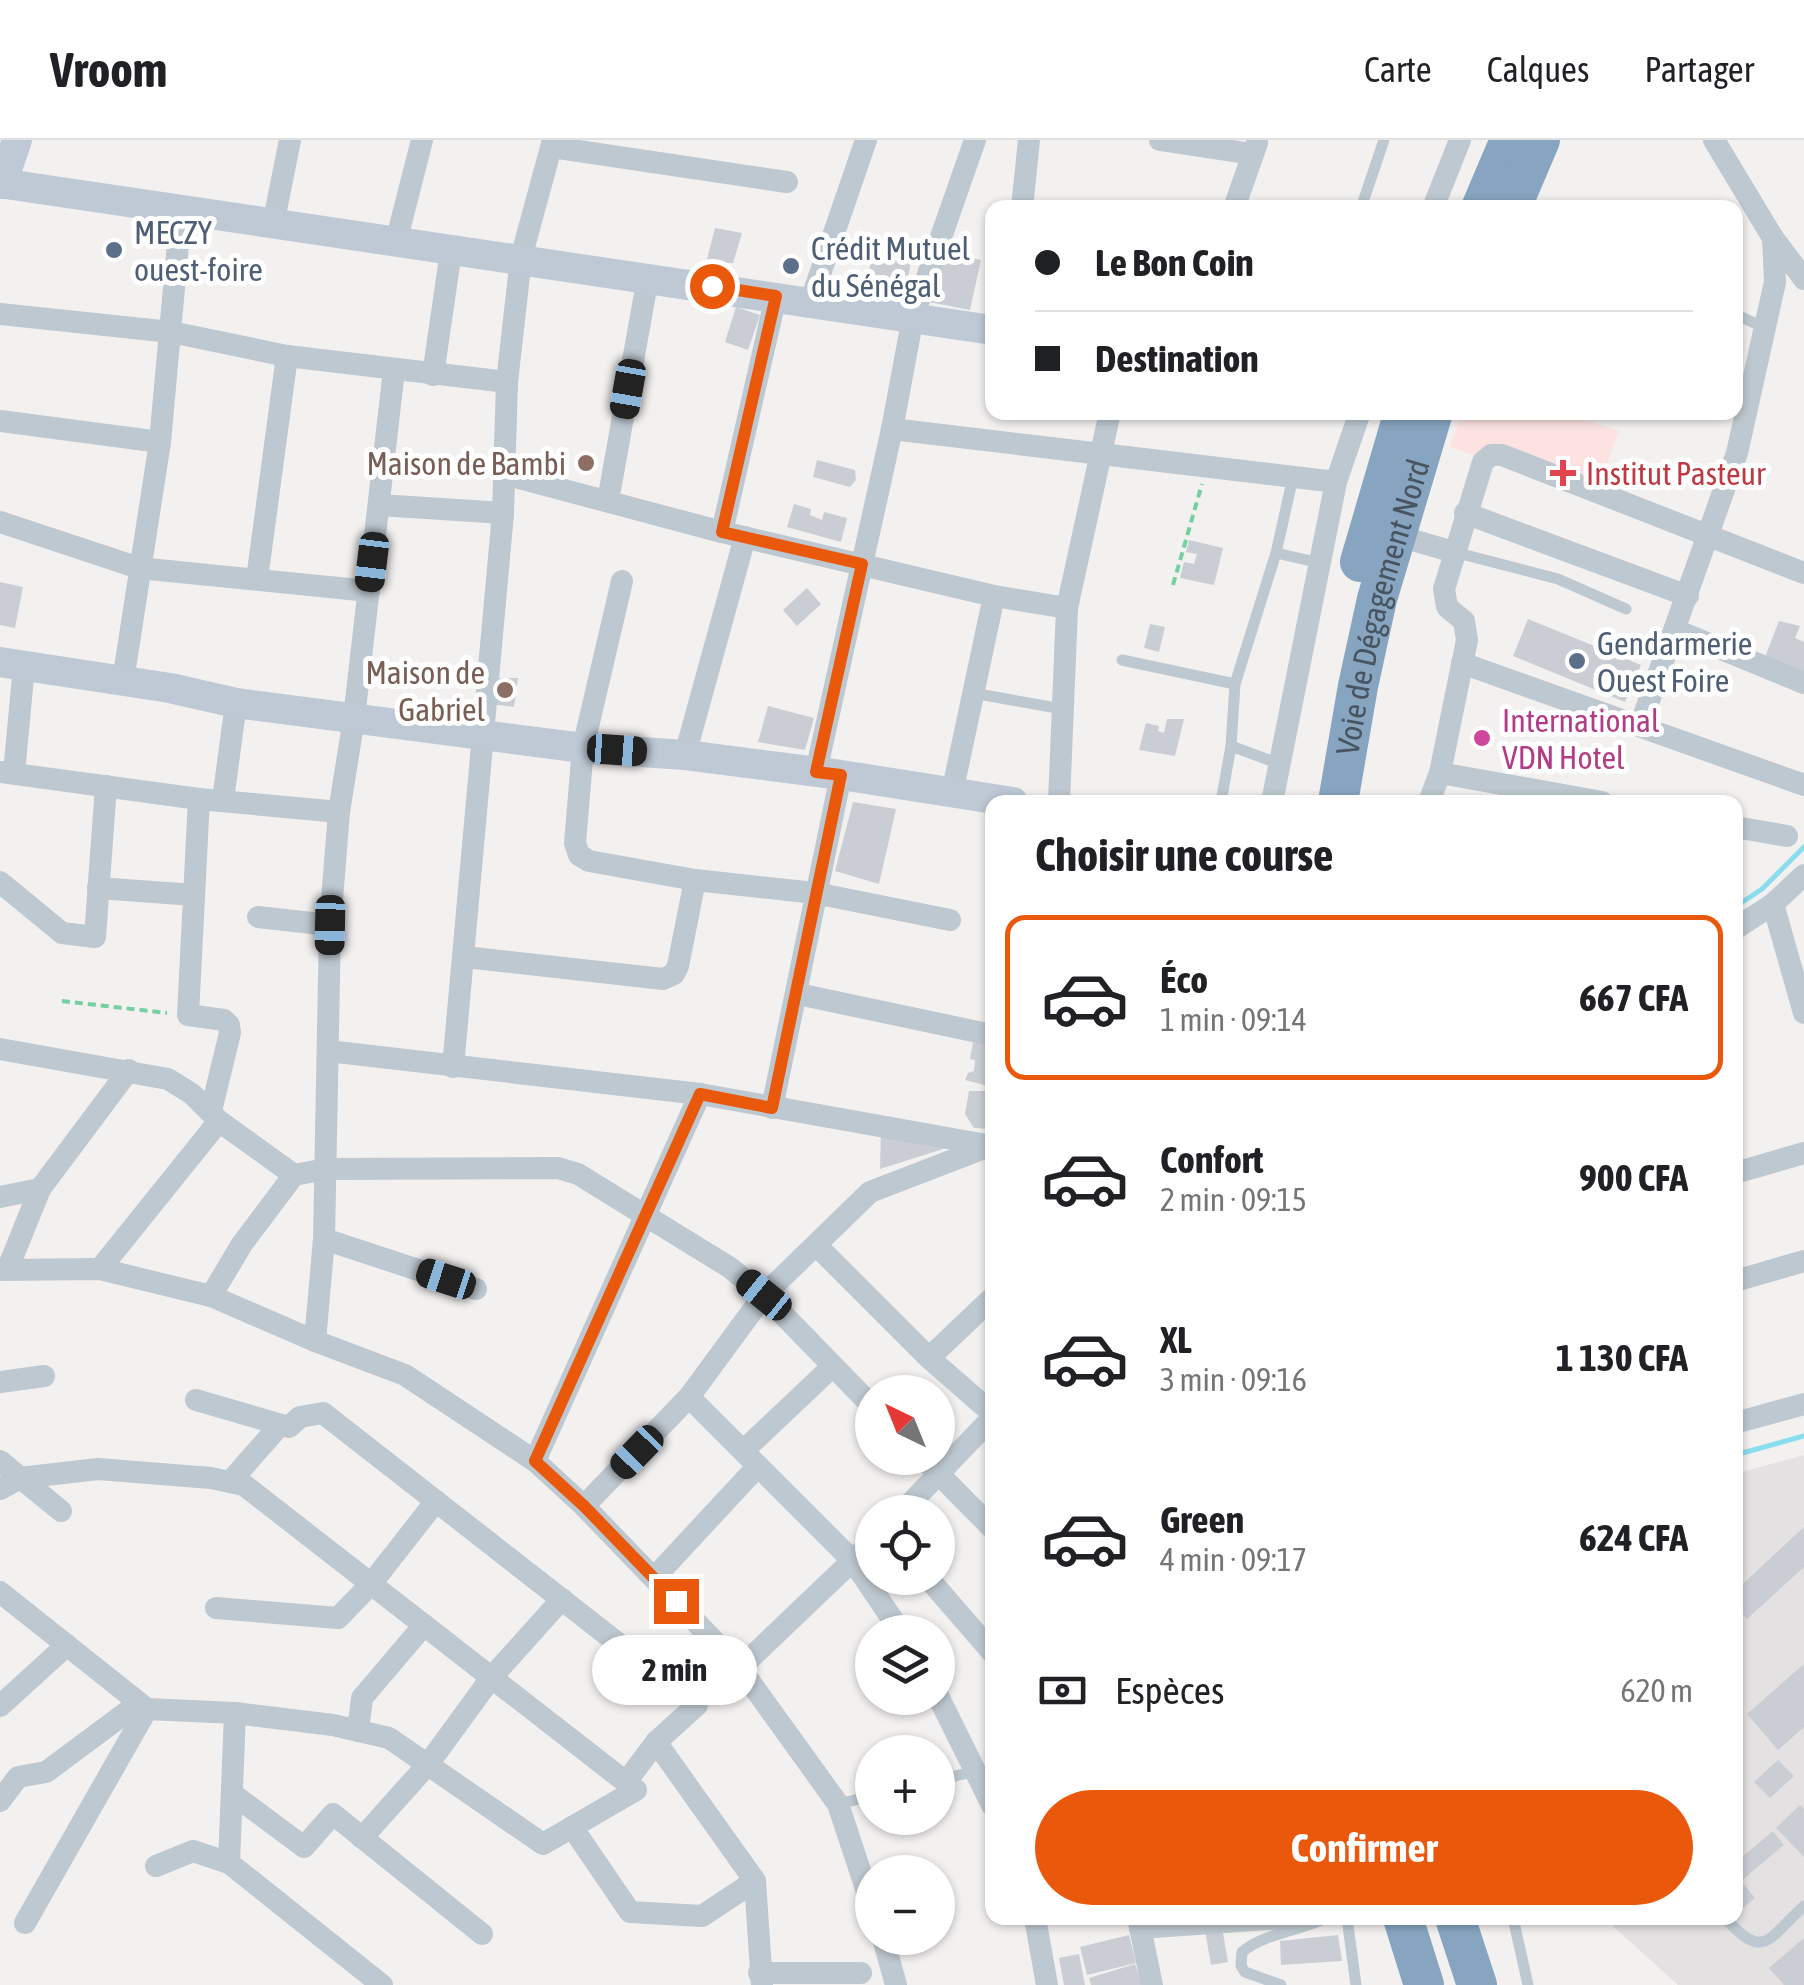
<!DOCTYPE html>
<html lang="fr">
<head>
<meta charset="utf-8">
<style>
	body { margin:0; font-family:"Asap Condensed",sans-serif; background:#f2f2f2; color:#202124; height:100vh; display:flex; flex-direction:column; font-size:38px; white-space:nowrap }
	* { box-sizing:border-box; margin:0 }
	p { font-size:32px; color:#757577 }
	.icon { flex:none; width:55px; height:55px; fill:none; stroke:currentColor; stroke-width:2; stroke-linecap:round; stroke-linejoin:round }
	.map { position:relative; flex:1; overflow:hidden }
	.details { position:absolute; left:985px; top:655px; width:758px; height:1130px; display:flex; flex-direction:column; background:#fff; border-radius:20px; box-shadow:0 2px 8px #0004 }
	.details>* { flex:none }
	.hud { position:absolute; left:985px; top:60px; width:758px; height:220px; border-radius:20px; box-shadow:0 2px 8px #0004; display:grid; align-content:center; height:220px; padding:0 50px; background:#fff }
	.needle { width:65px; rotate:317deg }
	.controls { position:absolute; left:855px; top:1235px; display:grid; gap:20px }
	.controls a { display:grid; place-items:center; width:100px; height:100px; border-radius:50%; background:#fff; box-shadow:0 2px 8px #0004; font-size:50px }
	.end { position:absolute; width:45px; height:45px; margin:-22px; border:12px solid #ea580c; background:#fff; box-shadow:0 0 0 5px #fff }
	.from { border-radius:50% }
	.bubble { position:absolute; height:70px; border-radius:35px; background:#fff; box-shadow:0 2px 8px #0004; font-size:32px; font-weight:700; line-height:70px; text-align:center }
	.car { position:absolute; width:30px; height:60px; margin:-30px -15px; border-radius:12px; box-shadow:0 0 8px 2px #0007; background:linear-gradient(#222 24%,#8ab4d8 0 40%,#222 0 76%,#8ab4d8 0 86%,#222 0) }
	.hud b { display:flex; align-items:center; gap:35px; height:95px; font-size:38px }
	.hud b+b { border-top:2px solid #e0e0e0 }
	.hud i { width:25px; height:25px; background:#202124 }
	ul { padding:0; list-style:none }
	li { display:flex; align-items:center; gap:30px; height:165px; margin:0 20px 15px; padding:0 30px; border:5px solid transparent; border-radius:20px }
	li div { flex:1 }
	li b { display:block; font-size:38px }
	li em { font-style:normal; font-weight:700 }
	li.current { border-color:#ea580c }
	li>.icon { width:90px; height:90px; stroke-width:1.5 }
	h2 { padding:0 50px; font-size:45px; line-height:120px }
	.pay { display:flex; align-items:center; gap:25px; height:110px; padding:0 50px; font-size:38px }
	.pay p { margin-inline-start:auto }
	.primary-button { display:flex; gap:20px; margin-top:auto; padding:20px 50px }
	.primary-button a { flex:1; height:115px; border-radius:60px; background:#ea580c; color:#fff; font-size:40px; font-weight:700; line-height:115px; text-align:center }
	header { display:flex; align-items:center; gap:60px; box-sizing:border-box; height:140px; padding:0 50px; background:#fff; border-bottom:2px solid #e0e0e0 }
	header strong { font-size:48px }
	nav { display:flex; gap:55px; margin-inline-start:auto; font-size:35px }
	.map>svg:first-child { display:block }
</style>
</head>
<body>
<header>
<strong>Vroom</strong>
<nav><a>Carte</a><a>Calques</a><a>Partager</a></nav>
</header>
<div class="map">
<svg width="1804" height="1845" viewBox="0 0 1804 1845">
	<rect width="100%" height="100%" fill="#f3f0f0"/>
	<polygon fill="#e4e1e2" points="1804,1315 1804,1845 1678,1845 1604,1778 1735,1778 1735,1334"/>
	<polygon fill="#fce3e1" points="1462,273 1565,273 1619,291 1595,358 1450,307"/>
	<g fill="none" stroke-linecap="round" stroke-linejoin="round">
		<g stroke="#8addef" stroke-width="5">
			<polyline points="1735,767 1762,749 1804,707"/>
			<polyline points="1735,1315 1804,1296"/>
		</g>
	</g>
	<g fill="#cacdd3">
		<polygon points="715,88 742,93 733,123 706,123"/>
		<polygon points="940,111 981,120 970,170 929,162"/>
		<polygon points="872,116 911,122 906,149 876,148 867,142"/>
		<polygon points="736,167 760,175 748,210 725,202"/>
		<polygon points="817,320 855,330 856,340 850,347 813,337"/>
		<polygon points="794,364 811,369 810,375 822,380 824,372 847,378 841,402 787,387"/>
		<polygon points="1189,400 1223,408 1214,445 1180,438 1184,422 1194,424 1197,414 1186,412"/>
		<polygon points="0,442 23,447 15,488 0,485"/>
		<polygon points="807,448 821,464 797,486 783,470"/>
		<polygon points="1528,479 1641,525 1625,562 1513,516"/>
		<polygon points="1779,481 1800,486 1795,498 1804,502 1804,533 1765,517"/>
		<polygon points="1150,484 1165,487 1159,512 1144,508"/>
		<polygon points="493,538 518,538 514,567 491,564"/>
		<polygon points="768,566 814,578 805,610 758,602"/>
		<polygon points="1167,579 1184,579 1175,616 1139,610 1146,583 1159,586 1158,591 1164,593"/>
		<polygon points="853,662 896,669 879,744 835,731"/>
		<polygon points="973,902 989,905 992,910 992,947 965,940 968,933 974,931 975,920 970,919"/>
		<polygon points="969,951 987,951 986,958 992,958 992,989 974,988 965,974"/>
		<polygon points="881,989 947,1000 943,1009 880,1029"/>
		<polygon points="1804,1387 1804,1427 1747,1479 1735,1466 1735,1451"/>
		<polygon points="1804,1524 1804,1587 1778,1610 1747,1574"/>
		<polygon points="1778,1620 1794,1636 1770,1658 1754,1642"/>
		<polygon points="1800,1665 1804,1669 1804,1717 1776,1688"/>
		<polygon points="1773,1691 1784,1705 1741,1741 1755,1758 1739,1771 1735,1766 1735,1723"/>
		<polygon points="1222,1787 1228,1822 1211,1825 1205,1790"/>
		<polygon points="1129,1795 1136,1823 1087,1835 1080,1807"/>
		<polygon points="1338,1795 1342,1821 1281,1825 1280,1801"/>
		<polygon points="1804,1798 1804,1845 1784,1845 1769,1828"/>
		<polygon points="1079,1814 1085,1845 1064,1845 1059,1818"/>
		<polygon points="1135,1824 1142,1845 1091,1845 1089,1838"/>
	</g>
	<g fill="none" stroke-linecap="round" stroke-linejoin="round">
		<g stroke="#75d0a0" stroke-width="4" stroke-dasharray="8 5" stroke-linecap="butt">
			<polyline points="1173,445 1202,344"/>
			<polyline points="62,861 167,873"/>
		</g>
		<g stroke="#bec8d0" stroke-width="11">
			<polyline points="1361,68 1384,0"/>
			<polyline points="1735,174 1765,188"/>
			<polyline points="1454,412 1558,439 1626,469"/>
			<polyline points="1276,413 1320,423"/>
			<polyline points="1122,520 1235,544"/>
			<polyline points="973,553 1062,569"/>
			<polyline points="1280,624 1231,606 1235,544 1276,413 1293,337"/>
			<polyline points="1221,662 1231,606"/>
			<polyline points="938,1640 976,1631"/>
			<polyline points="838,1664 872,1656"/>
			<polyline points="1347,1778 1356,1845"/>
			<polyline points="1513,1778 1528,1845"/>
			<path d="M1725,1778C1764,1821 1767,1800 1804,1766"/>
			<path d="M1281,1845L1245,1832L1241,1826L1242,1812C1265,1793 1299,1791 1326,1778"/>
		</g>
		<g stroke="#bec8d0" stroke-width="22">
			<polyline points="1160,0 1252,14"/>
			<polyline points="1714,0 1773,98 1804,139"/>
			<polyline points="552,7 787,42"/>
			<polyline points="1022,68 1029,0"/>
			<polyline points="1234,68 1257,3"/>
			<polyline points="1433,68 1460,0"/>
			<polyline points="273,85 290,0"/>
			<polyline points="396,102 422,0"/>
			<polyline points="810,163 866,0"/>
			<polyline points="0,174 171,192 287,216 507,242"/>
			<polyline points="433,235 451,111"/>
			<polyline points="0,281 160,302"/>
			<path d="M892,289C1040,308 1188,323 1336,342"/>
			<polyline points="504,334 722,392 994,456 1067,468"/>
			<polyline points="608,361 648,137"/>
			<polyline points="380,365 503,373"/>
			<polyline points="1465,373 1688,456"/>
			<polyline points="0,382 139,428 369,451"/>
			<polyline points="722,392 776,156"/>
			<polyline points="1395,395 1454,412"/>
			<polyline points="257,439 287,216"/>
			<polyline points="622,441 583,608 575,703 579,715 589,721 695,740 815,753 950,780"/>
			<polyline points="1675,490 1804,543"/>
			<polyline points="1462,523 1804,645"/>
			<polyline points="123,541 160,302 181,71"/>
			<polyline points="1640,586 1737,313 1775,142 1773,98"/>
			<polyline points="685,615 745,397"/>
			<polyline points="0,632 199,659 339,672"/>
			<polyline points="816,632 892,289 913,177 975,0"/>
			<polyline points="14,633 24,526"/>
			<polyline points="1440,633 1602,662"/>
			<polyline points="952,653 994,456"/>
			<polyline points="199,659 188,875 224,880 229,885 230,893 211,971"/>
			<polyline points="223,660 236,563"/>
			<polyline points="1059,662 1067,468 1110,272"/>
			<polyline points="1272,662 1336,342 1360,272"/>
			<polyline points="1429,662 1440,633 1467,500 1464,481 1447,467 1444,449 1483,322 1491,315 1502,315 1804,433"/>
			<polyline points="1735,687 1787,696"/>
			<polyline points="0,742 62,793 95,797 106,646"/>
			<polyline points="98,748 194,755"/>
			<polyline points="1773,764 1804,873"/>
			<polyline points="258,777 330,785"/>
			<polyline points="1735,789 1773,764 1804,735"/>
			<polyline points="465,817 663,839 674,834 678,826 695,740"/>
			<polyline points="798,854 992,895"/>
			<polyline points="0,909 168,939 192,954 219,981 294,1035"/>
			<polyline points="328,911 700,954 992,1006"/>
			<polyline points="453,927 503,373 507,242 521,118 553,0"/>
			<polyline points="772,968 841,635"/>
			<polyline points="1735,1033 1804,1013"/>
			<polyline points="0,1057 40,1049 129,930"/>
			<polyline points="324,1099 476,1149"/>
			<polyline points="816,1105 929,1218 992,1273"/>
			<polyline points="8,1128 40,1049"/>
			<polyline points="100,1129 219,981"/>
			<polyline points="0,1130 100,1129 211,1156 315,1201 405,1235 535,1321 584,1366 740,1528 838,1664 872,1767"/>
			<polyline points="1735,1141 1804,1121"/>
			<polyline points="211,1156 242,1104 294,1035 326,1029 558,1028 578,1034 729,1127 764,1155 872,1266"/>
			<polyline points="315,1201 324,1099 330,785 339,672 354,578 394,230"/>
			<polyline points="929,1218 992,1158"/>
			<polyline points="0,1242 44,1236"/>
			<polyline points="689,1257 853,1421 901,1492"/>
			<polyline points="196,1260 289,1287 300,1277 323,1273 697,1565 656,1602 626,1642"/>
			<polyline points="1735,1283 1804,1264"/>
			<polyline points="743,1311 833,1226"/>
			<polyline points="923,1318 992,1388"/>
			<polyline points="0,1321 61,1371"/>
			<polyline points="535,1321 700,954"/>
			<polyline points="230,1342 280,1285"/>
			<polyline points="0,1349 20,1338 98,1329 211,1338 244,1345 636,1650 543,1704 389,1598 333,1585 235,1573 147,1569 0,1452"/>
			<polyline points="584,1366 689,1257 764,1155 870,1052 987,1007"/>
			<polyline points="902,1372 992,1278"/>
			<polyline points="654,1438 758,1326"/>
			<polyline points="928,1438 992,1512"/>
			<polyline points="216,1468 338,1478 371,1444 436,1361"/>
			<polyline points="740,1528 872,1402"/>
			<polyline points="938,1556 992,1665"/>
			<polyline points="0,1566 67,1505"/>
			<polyline points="358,1591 362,1558 424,1485"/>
			<polyline points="656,1602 755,1741 762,1845"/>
			<polyline points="234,1655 304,1707 333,1674 482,1794"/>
			<polyline points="0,1661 18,1637 46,1632 139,1563"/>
			<polyline points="572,1687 630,1772 702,1776 755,1741"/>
			<polyline points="362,1698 429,1623 491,1538 562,1459"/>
			<polyline points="229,1723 235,1573"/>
			<polyline points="156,1726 193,1711 229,1723 382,1845"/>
			<polyline points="1035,1778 1047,1845"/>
			<polyline points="1138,1778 1152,1845"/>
			<polyline points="25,1783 147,1569"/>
			<polyline points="1140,1788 1284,1778"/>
			<polyline points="883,1798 896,1845"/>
			<polyline points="759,1833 861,1833"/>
		</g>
		<g stroke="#bec9d5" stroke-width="30">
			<polyline points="0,43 992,190"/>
			<polyline points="2,44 17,0"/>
			<polyline points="0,522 170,548 236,563 583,608 685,615 841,635 1013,662"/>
		</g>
		<g stroke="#87a5c0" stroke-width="40">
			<polyline points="1481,68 1510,0"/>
			<polyline points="1511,68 1540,0"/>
			<polyline points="1360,422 1404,272"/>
			<path id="s1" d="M1338,662L1358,546L1377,459L1433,272"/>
			<polyline points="1403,1778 1424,1845"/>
			<polyline points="1455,1778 1477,1845"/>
		</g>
	</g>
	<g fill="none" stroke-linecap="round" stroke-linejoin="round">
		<polyline stroke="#ea580c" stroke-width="12" points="676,1461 584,1366 535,1321 700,954 772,968 841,635 816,632 862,424 722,392 776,156 712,146"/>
	</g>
	<g fill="#5c6f8a" stroke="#fff" stroke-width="4">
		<circle cx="114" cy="110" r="10"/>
		<circle cx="791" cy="126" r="10"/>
		<circle cx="1577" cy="521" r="10"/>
	</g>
	<g fill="#8d6e63" stroke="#fff" stroke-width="4">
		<circle cx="586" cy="323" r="10"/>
		<circle cx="505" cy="550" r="10"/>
	</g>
	<path fill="#e0444e" stroke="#fff" stroke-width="4" d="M1558 318h10v10h10v10h-10v10h-10v-10h-10v-10h10z"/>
	<circle fill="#d1479c" stroke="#fff" stroke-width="4" cx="1482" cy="598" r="10"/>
	<g text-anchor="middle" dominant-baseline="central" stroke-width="10" stroke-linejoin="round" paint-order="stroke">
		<g font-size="32" fill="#4e5e75" stroke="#fff" text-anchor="start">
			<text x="134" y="92">MECZY<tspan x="134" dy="37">ouest-foire</tspan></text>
			<text x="811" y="108">Crédit Mutuel<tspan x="811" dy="37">du Sénégal</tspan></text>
			<text x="1597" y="503">Gendarmerie<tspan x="1597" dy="37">Ouest Foire</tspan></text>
		</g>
		<g font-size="32" fill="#785e54" stroke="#fff" text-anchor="end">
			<text x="566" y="323">Maison de Bambi</text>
			<text x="485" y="532">Maison de<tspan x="485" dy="37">Gabriel</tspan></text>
		</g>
		<g font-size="32" fill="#be3a42" stroke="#fff" text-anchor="start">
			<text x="1586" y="333">Institut Pasteur</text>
		</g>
		<g font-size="32" fill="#48545f" stroke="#fff">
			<text stroke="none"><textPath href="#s1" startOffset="200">Voie de Dégagement Nord</textPath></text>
		</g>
		<g font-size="32" fill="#b23c85" stroke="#fff" text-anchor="start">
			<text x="1502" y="580">International<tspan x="1502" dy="37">VDN Hotel</tspan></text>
		</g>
	</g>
</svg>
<div class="controls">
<a><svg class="needle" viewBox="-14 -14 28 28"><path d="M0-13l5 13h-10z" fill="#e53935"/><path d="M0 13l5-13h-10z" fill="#757577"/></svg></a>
<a><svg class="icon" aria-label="locate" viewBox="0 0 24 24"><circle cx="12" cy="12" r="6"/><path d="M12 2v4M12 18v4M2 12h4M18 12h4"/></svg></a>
<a><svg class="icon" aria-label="layers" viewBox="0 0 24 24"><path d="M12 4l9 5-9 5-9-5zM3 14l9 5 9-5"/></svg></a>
<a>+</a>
<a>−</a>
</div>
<i class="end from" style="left:712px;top:146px"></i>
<i class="end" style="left:676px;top:1461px"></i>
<div class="bubble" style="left:592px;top:1495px;width:165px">2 min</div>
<i class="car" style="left:628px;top:249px;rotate:190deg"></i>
<i class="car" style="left:372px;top:422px;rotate:187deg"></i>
<i class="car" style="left:617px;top:610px;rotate:94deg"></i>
<i class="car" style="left:330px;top:785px;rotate:181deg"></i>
<i class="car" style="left:446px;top:1139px;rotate:288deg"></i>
<i class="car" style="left:764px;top:1155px;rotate:309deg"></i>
<i class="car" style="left:637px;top:1312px;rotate:224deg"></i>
<div class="hud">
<b><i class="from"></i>Le Bon Coin</b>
<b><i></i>Destination</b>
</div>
<section class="details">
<h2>Choisir une course</h2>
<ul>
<li class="current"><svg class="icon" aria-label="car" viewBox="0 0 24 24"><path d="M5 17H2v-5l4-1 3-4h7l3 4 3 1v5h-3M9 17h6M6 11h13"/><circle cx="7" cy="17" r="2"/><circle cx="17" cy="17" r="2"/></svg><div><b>Éco</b><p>1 min · 09:14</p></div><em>667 CFA</em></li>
<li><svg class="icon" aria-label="car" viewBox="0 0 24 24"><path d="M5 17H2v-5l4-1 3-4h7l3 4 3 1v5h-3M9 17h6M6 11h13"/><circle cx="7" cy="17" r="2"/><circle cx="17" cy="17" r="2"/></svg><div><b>Confort</b><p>2 min · 09:15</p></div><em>900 CFA</em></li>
<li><svg class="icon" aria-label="car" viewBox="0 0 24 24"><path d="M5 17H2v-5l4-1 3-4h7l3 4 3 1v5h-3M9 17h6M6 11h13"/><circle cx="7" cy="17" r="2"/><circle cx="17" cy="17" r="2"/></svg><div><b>XL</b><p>3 min · 09:16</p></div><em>1 130 CFA</em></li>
<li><svg class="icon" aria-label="car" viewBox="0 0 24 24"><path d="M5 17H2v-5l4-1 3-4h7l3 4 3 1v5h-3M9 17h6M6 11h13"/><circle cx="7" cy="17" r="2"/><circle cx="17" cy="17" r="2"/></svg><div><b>Green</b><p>4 min · 09:17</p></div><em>624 CFA</em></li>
</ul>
<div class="pay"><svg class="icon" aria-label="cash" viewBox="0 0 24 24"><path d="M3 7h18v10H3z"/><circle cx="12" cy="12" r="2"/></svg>Espèces<p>620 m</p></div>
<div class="primary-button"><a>Confirmer</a></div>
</section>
</div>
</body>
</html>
